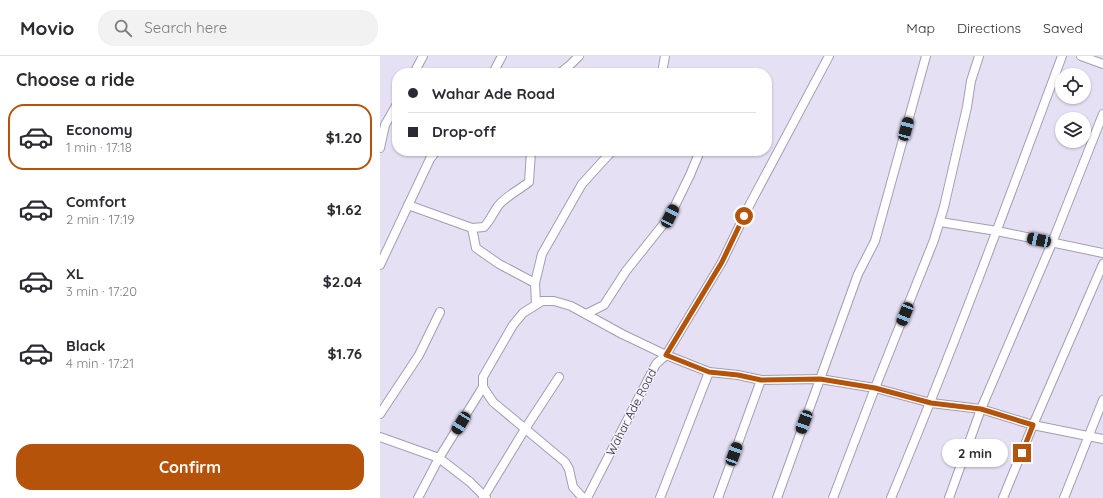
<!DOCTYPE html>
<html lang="en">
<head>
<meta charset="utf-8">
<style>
	body { margin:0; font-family:Quicksand,sans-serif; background:#f2f2f3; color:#2b2b33; height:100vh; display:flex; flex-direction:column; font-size:15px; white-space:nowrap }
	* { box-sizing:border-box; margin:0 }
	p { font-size:13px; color:#7c7c81 }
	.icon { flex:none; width:22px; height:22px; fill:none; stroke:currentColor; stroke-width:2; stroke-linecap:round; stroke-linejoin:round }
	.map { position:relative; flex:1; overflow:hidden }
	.panel { display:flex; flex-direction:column; background:#fff; width:380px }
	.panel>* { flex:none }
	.guide { position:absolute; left:12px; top:12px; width:380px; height:88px; border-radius:16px; box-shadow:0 1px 3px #0004; display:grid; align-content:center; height:88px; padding:0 16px; background:#fff }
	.fabs { position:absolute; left:675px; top:12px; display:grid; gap:8px }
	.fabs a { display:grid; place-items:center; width:36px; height:36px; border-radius:50%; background:#fff; box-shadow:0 1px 3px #0004; font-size:20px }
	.end { position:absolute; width:18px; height:18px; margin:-9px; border:5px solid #b45309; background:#fff; box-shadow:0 0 0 2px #fff }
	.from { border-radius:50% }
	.bubble { position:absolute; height:28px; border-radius:14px; background:#fff; box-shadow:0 1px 3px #0004; font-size:13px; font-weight:700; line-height:28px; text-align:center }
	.car { position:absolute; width:12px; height:24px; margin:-12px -6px; border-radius:5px; box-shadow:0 0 3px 1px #0007; background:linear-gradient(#222 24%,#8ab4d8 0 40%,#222 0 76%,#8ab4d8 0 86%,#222 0) }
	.guide b { display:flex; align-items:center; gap:14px; height:38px; font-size:15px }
	.guide b+b { border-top:1px solid #e1e1e2 }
	.guide i { width:10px; height:10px; background:#2b2b33 }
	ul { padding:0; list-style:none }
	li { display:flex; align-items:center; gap:12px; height:66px; margin:0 8px 6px; padding:0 8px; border:2px solid transparent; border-radius:16px }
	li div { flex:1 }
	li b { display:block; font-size:15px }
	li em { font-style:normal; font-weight:700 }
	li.current { border-color:#b45309 }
	li>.icon { width:36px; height:36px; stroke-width:1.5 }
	h2 { padding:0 16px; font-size:18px; line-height:48px }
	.cta { display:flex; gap:8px; margin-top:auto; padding:8px 16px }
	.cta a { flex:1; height:46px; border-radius:16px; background:#b45309; color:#fff; font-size:16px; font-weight:700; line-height:46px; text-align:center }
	header { display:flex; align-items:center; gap:24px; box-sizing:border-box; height:56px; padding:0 20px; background:#fff; border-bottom:1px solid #e1e1e2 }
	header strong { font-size:19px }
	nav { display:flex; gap:22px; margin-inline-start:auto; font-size:14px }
	.search { width:280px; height:36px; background:#f2f2f3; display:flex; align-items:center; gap:10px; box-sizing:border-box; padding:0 14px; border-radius:16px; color:#7c7c81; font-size:15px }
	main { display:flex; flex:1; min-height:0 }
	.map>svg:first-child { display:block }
</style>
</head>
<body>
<header>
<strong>Movio</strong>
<div class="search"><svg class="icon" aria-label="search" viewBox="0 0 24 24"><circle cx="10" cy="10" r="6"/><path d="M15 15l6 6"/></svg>Search here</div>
<nav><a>Map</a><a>Directions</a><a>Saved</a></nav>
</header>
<main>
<section class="panel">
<h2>Choose a ride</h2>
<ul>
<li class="current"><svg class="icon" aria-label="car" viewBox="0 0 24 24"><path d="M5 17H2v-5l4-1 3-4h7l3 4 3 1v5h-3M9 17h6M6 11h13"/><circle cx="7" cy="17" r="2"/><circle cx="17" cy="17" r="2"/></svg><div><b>Economy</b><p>1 min · 17:18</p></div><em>$1.20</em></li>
<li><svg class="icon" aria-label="car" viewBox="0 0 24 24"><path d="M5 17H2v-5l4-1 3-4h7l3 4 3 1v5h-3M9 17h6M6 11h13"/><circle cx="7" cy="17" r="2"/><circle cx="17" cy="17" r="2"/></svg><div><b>Comfort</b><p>2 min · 17:19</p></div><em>$1.62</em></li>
<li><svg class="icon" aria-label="car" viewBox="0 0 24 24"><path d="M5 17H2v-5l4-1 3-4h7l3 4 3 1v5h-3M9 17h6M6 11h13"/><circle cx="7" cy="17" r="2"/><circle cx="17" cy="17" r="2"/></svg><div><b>XL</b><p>3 min · 17:20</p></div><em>$2.04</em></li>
<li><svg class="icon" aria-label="car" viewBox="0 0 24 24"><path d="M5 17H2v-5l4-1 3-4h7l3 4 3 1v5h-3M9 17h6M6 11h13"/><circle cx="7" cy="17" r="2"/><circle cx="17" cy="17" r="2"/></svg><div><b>Black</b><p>4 min · 17:21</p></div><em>$1.76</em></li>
</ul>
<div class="cta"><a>Confirm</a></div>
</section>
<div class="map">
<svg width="723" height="442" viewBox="0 0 723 442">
	<rect width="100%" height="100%" fill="#e6e0f5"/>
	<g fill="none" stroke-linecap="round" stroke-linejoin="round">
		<g stroke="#a49db2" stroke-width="10">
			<g id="street">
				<polyline points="701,0 723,8"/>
				<polyline points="34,17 43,0"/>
				<polyline points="113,17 122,0"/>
				<polyline points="180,17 191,8 199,0"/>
				<polyline points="282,17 285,0"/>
				<polyline points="0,92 5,69 17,48"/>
				<polyline points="28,149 92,172 96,192 119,208 155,227"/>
				<polyline points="560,166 617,175 723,197"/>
				<path d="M92,172L104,171C110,165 113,157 118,150C126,140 139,134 149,126L151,95"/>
				<polyline points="0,209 50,103 56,95"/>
				<polyline points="156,248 155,227 162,198 202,128 232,95"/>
				<polyline points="206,258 224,249 246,215 290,160 310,119 320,95"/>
				<polyline points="103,331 113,346 185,406 189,413 193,431 203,442"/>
				<polyline points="0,358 39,299 60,256"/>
				<polyline points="0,381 59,402 90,426 106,442"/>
				<polyline points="38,442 59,402 103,331 103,321 133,269 143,257 162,245 174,245 191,250 242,278 286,299 329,316 358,319 381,324 440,323 495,332 551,347 601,353 653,369 723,383"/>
				<polyline points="103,442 145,373 179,321"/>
				<polyline points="207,442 276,308 286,299 342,206 370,148 449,0"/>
				<polyline points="280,442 329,316"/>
				<polyline points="338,442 381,324"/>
				<polyline points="397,442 478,218 495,185 546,0"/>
				<polyline points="453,442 495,332 554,184 564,151 587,51 591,25 599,0"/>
				<path d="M511,442C572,296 627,148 682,0"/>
				<polyline points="569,442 601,353 672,187 723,58"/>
				<polyline points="623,442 653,369 723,208"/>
				<polyline points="684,442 723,344"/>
			</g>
		</g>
		<use href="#street" stroke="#fff" stroke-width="8"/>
	</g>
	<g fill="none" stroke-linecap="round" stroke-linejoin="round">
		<polyline stroke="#b45309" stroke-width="5" points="364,160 342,206 286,299 329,316 358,319 381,324 440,323 495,332 551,347 601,353 653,369 642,397"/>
	</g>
	<g text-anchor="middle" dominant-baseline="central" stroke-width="3" stroke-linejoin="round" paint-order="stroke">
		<g font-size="12" fill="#2e2c34" stroke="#f2effc">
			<text transform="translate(251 356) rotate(-63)">Wahar Ade Road</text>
		</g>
	</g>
</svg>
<div class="fabs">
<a><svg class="icon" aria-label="locate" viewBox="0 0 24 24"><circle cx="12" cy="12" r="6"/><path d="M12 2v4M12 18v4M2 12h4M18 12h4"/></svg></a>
<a><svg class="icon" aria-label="layers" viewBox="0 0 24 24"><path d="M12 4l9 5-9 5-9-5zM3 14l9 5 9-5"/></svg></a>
</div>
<i class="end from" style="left:364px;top:160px"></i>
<i class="end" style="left:642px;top:397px"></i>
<div class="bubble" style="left:562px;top:383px;width:66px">2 min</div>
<i class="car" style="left:526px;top:73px;rotate:15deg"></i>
<i class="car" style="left:290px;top:160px;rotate:26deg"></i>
<i class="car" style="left:659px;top:184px;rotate:282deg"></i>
<i class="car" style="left:525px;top:258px;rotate:202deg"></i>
<i class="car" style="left:424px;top:366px;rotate:200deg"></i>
<i class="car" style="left:81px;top:367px;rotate:211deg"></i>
<i class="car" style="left:354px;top:398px;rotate:20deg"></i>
<div class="guide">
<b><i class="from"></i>Wahar Ade Road</b>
<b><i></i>Drop-off</b>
</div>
</div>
</main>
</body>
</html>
